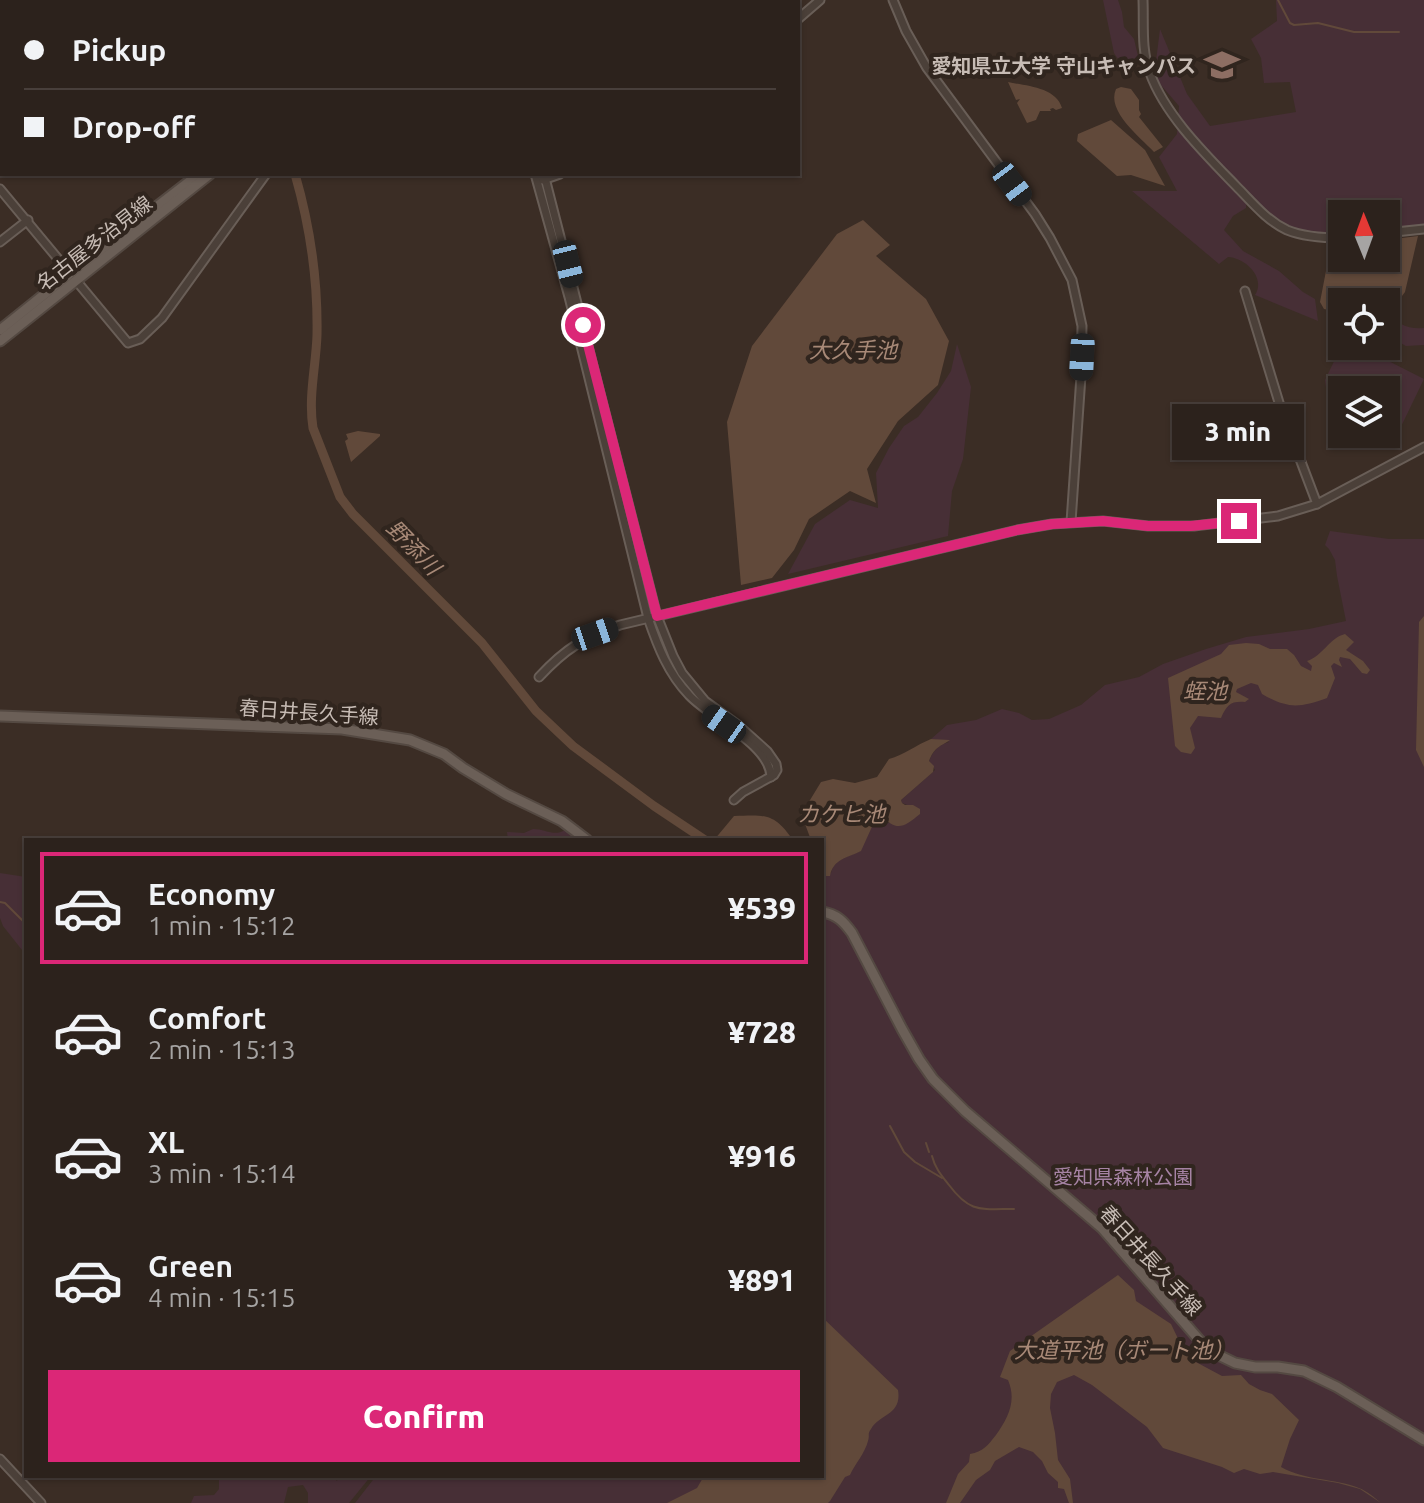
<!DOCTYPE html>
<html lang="en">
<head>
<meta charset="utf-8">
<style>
	body { margin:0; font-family:Ubuntu,"Noto Sans JP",sans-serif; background:#342a25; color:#f1f3f6; height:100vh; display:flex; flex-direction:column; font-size:30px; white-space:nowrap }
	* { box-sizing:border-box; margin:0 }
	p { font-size:26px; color:#a6a4a3 }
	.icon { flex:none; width:44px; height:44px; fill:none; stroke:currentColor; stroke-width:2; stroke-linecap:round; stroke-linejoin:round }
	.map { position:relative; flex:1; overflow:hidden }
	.panel { position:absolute; left:24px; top:838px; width:800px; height:640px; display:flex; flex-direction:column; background:#2c221c; border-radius:0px; box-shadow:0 2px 6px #0004,0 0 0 2px #483f3b }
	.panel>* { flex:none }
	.hud { position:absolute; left:0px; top:0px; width:800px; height:176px; box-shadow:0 2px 6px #0004,0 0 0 2px #483f3b; display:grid; align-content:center; height:176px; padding:0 24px; background:#2c221c }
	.needle { width:52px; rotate:359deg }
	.tools { position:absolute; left:1328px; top:200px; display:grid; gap:16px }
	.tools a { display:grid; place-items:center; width:72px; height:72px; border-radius:0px; background:#2c221c; box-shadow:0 2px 6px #0004,0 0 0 2px #483f3b; font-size:40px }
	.end { position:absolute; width:36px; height:36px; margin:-18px; border:10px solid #db2777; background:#fff; box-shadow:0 0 0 4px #fff }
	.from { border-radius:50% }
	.bubble { position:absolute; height:56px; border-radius:0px; background:#2c221c; box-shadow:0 2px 6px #0004,0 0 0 2px #483f3b; font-size:26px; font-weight:800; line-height:56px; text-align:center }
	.car { position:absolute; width:24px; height:48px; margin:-24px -12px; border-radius:10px; box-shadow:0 0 6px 2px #0007; background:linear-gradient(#222 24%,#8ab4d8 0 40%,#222 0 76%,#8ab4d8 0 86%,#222 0) }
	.hud b { display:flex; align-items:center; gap:28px; height:76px; font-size:30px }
	.hud b+b { border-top:2px solid #483f3b }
	.hud i { width:20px; height:20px; background:#f1f3f6 }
	ul { padding:14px 0 0; list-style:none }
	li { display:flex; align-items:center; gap:24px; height:112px; margin:0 16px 12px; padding:0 8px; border:4px solid transparent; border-radius:0px }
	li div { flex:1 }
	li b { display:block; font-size:30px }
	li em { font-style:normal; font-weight:800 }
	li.selected { border-color:#db2777 }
	li>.icon { width:72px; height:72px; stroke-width:1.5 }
	.cta { display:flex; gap:16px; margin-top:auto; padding:16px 24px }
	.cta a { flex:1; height:92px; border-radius:0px; background:#db2777; color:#fff; font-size:32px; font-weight:800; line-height:92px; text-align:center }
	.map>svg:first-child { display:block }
</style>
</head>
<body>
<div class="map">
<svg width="1424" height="1503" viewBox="0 0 1424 1503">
	<rect width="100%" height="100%" fill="#3b2d25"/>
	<g fill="#472f36">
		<path d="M1103,0H1118L1122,12L1124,27L1134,39L1138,56C1134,60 1123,63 1119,60C1118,59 1114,53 1114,53Z"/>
		<path d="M1276,0H1424V227L1386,231V214H1342V235C1299,237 1274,222 1246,191V208L1233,216L1224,230L1243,251L1279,271L1303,292L1315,299L1318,321L1255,295C1266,278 1246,258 1228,257L1219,264L1132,191H1177L1159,157L1177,134L1179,106L1154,77L1160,29L1187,94L1210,126L1296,112L1290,82L1264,83L1261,58L1251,39L1277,21Z"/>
		<path d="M1386,312C1395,323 1409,330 1424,328V345L1406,346L1395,340L1386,338Z"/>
		<polygon points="957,344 971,387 963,459 952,491 948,536 788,574 815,524 850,500 878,508 876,473 889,448 904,426 918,417 937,393 951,371"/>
		<polygon points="1359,346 1424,379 1395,439 1383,449 1363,444 1347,434 1386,434 1386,390 1342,390 1342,431 1329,412 1325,380 1341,347"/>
		<path d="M1330,531L1389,539H1424V1503H355L376,1476H822V876L831,873C834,858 849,857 860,851L876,818L881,816L889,823L910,806L902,803L901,800L935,770L929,761C933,751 938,745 949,742L931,739L947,725L976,720L1002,709L1019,713L1032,720L1049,719L1081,705L1105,685L1139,677L1163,664L1206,649L1246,637L1309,629L1346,621L1337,576L1335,560L1329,549L1325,545Z"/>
		<path d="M533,829C546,829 554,837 565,830L578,840H508L507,832L524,833Z"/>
		<polygon points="0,873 26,877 26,955 3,926 0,918"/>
		<polygon points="219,1476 332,1476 337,1481 339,1476 371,1476 349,1503 308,1503 308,1493 303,1485 288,1487 284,1503 191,1503 194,1496 214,1495 219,1489"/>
	</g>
	<g fill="#61493a">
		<path d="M1008,82C1026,86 1056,87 1062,108L1056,110L1053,108L1050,109L1051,111H1040L1036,120L1027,123L1017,103L1020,99L1016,100Z"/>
		<path d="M1121,87L1131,89L1139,100V110L1141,114L1139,117L1163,147L1154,152C1140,137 1106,111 1116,89Z"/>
		<polygon points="1111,120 1145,150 1165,186 1131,175 1117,176 1077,141 1078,134"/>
		<polygon points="863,220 890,245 876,256 926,299 949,341 938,385 898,421 867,469 876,503 850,491 809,519 794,550 772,578 741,585 727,422 752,346 837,234"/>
		<polygon points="1418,236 1405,292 1402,296 1386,304 1386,302 1374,300 1370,302 1355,302 1345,300 1334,311 1324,309 1320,302 1331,245 1342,244 1342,258 1386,258 1386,240"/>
		<polygon points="358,431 380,434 380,436 351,462 345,441 348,439 346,434"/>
		<polygon points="1424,616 1424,767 1416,750 1419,622"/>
		<path d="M1345,634L1354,642L1346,650L1363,661L1370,670L1367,674L1362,673L1350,659L1340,657L1339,660L1342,667L1334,663L1331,666L1335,678L1327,698C1299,708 1288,709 1262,694L1258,685L1251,683L1237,689L1236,692L1249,699L1245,702C1230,701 1227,705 1221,718L1198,716L1190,728L1195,748L1191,754L1181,752L1175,746L1168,678L1221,654L1229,645L1246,643L1259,644L1270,649H1287L1294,655L1301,666L1311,671L1312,666L1307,661C1323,656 1329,638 1345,634Z"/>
		<path d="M931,739L950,740C939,747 934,748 929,761L934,766L933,772L901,800L902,803L905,805H913L920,809V814C904,827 897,832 882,816L876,818L861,851C847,858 833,859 830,876H822V840H811L799,808L800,806L807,805L821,782L833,779L855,783L877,777L889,759C904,755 916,745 931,739Z"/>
		<path d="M734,816C766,815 774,813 793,840H714Z"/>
		<path d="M1118,1275L1134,1290L1136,1301L1171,1324L1183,1349L1194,1361L1222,1376L1241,1375L1249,1384L1260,1390L1272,1394L1299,1420L1290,1439L1281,1467C1306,1481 1334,1478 1359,1488C1367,1491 1375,1498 1381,1503L1360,1489L1338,1483L1273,1472L1260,1474L1244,1469L1234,1473L1222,1467L1163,1448L1147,1427L1092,1385L1074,1375L1057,1382L1051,1394L1050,1408L1055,1433L1058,1460L1070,1479L1073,1503H1069L1064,1489L1058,1488V1482L1048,1473L1042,1461L1033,1452L1019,1447L995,1461L990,1470L976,1480L960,1503H946L958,1474L969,1462L970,1454C983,1452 988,1445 996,1435C1008,1418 1017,1401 1008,1380L1000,1377L1010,1351Z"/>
		<path d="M822,1317L898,1390C902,1415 881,1413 871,1429C867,1434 870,1435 868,1441C865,1453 855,1464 850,1475L845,1477L830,1501L828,1503H667L697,1488L704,1476H822Z"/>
	</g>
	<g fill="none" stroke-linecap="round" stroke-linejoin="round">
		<g stroke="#61493a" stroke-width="2">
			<polyline points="1278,0 1290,23 1294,25 1318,23 1354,32 1399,32"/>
			<polyline points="0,902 5,903 26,924"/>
			<polyline points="890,1126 904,1152 915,1162 942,1178"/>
			<polyline points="926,1143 929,1152"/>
			<path d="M932,1156C935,1168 941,1175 949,1185C970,1213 980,1209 1014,1209"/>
		</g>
		<g stroke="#61493a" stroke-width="9">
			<polyline points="107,0 112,2"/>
			<path d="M295,174C310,226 318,280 317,335C316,366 308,397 313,428L340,497L353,514L482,643L536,711L573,746L654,806L705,840"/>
		</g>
		<g stroke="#695e57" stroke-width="11">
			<g id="tertiary">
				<polyline points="423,0 425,2"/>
				<polyline points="893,0 906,31 927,68 1035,214 1050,238 1072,280 1082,326 1081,376 1071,522"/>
				<path d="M1143,0C1144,25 1141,50 1150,73C1165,115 1206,155 1236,186C1252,202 1266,220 1287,230C1304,237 1324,238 1342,238"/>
				<polyline points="798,19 820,0"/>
				<path d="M535,174L569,297L648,618C658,647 668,673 689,695C710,718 770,744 771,777"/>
				<polyline points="544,174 657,616 673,656 682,673 705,701 738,725 767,751 776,764 777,770 774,775 743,792 734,800"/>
				<polyline points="543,180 560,174"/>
				<polyline points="0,189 128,343 140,339 162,318 266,174"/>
				<polyline points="1386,233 1424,229"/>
				<polyline points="0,242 28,220"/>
				<polyline points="1245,291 1281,409 1317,504"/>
				<path d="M539,677C566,648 583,638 620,625L1017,530L1052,524L1103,521L1148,526H1194L1278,516L1317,504L1424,447"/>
				<polyline points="0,1459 41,1503"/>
			</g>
		</g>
		<g stroke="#544942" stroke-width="13">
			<g id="primary">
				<polyline points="415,2 418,0"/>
				<polyline points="431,2 433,0"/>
				<polyline points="0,330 71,273 199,174"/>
				<polyline points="0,341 210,174"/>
				<polyline points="0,716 342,729 410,740 444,754 463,768 506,794 562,821 587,840"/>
				<path d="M822,912C837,914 844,922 852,933L902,1029L919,1059L933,1079L965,1111L1102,1228L1208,1350L1235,1363L1255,1367H1278L1304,1371L1337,1387L1424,1440"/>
			</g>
		</g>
		<use href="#tertiary" stroke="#4b4039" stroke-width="7"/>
		<use href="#primary" stroke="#6b5f57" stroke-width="9"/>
	</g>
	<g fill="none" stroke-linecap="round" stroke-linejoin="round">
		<polyline stroke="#db2777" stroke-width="10" points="583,325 657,616 1017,530 1052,524 1103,521 1148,526 1191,526 1239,521"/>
	</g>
	<defs>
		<g id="university-bare" transform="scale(2.76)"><path d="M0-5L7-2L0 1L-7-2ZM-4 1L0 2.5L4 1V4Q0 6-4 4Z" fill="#8d6e63" stroke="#30251e" stroke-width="2.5" paint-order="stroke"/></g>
	</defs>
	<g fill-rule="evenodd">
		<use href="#university-bare" x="1222" y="65"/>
	</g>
	<g text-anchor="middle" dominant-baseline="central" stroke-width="8" stroke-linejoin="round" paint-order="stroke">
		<g font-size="20" font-weight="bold" fill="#c7bcb5" stroke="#30251e" text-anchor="end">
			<text x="1196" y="65">愛知県立大学 守山キャンパス</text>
		</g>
		<g font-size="20" fill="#c7bcb5" stroke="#30251e">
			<text transform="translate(94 243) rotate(-38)">名古屋多治見線</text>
			<text transform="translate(309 712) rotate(4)">春日井長久手線</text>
			<text transform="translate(1151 1260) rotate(48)">春日井長久手線</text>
		</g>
		<g font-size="20" fill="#a683a4" stroke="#30251e">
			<text x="1123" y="1176">愛知県森林公園</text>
		</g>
		<g font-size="22" font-style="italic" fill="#a88977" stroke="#30251e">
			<text x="853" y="349">大久手池</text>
			<text transform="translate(414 547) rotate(46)">野添川</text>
			<text x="1205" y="690">蛭池</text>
			<text x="841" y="813">カケヒ池</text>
			<text x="1124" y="1349">大道平池（ボート池）</text>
		</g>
	</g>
</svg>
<div class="tools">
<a><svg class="needle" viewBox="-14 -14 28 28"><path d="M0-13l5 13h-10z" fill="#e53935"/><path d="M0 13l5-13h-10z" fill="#a6a4a3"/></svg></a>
<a><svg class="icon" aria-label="locate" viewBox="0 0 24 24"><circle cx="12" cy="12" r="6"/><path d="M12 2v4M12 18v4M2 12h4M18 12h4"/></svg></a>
<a><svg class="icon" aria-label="layers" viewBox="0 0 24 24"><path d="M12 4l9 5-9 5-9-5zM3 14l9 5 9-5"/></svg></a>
</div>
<i class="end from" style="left:583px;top:325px"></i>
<i class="end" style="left:1239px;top:521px"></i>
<div class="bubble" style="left:1172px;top:404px;width:132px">3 min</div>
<i class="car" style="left:1012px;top:184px;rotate:143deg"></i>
<i class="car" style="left:568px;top:264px;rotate:166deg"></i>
<i class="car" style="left:1082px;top:357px;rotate:183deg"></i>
<i class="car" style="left:595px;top:634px;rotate:71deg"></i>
<i class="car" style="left:724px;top:724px;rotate:305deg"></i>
<div class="hud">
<b><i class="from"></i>Pickup</b>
<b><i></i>Drop-off</b>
</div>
<section class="panel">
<ul>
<li class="selected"><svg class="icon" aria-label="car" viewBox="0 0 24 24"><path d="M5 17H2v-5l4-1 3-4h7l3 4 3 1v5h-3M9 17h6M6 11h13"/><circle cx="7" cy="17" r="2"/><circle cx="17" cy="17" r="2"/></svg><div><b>Economy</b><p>1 min · 15:12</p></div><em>¥539</em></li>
<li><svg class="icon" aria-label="car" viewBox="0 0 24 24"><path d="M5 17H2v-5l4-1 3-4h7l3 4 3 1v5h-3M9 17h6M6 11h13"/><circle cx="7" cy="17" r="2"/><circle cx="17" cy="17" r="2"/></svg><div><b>Comfort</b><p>2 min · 15:13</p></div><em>¥728</em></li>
<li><svg class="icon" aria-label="car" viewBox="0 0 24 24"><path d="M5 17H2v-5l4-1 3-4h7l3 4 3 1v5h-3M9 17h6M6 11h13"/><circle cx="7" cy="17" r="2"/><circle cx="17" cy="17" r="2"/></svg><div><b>XL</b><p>3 min · 15:14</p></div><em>¥916</em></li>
<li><svg class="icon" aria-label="car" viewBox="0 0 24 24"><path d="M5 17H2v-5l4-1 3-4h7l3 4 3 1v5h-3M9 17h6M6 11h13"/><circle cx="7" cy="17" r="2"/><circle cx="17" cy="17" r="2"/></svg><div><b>Green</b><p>4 min · 15:15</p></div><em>¥891</em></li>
</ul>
<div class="cta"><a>Confirm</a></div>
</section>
</div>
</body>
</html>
